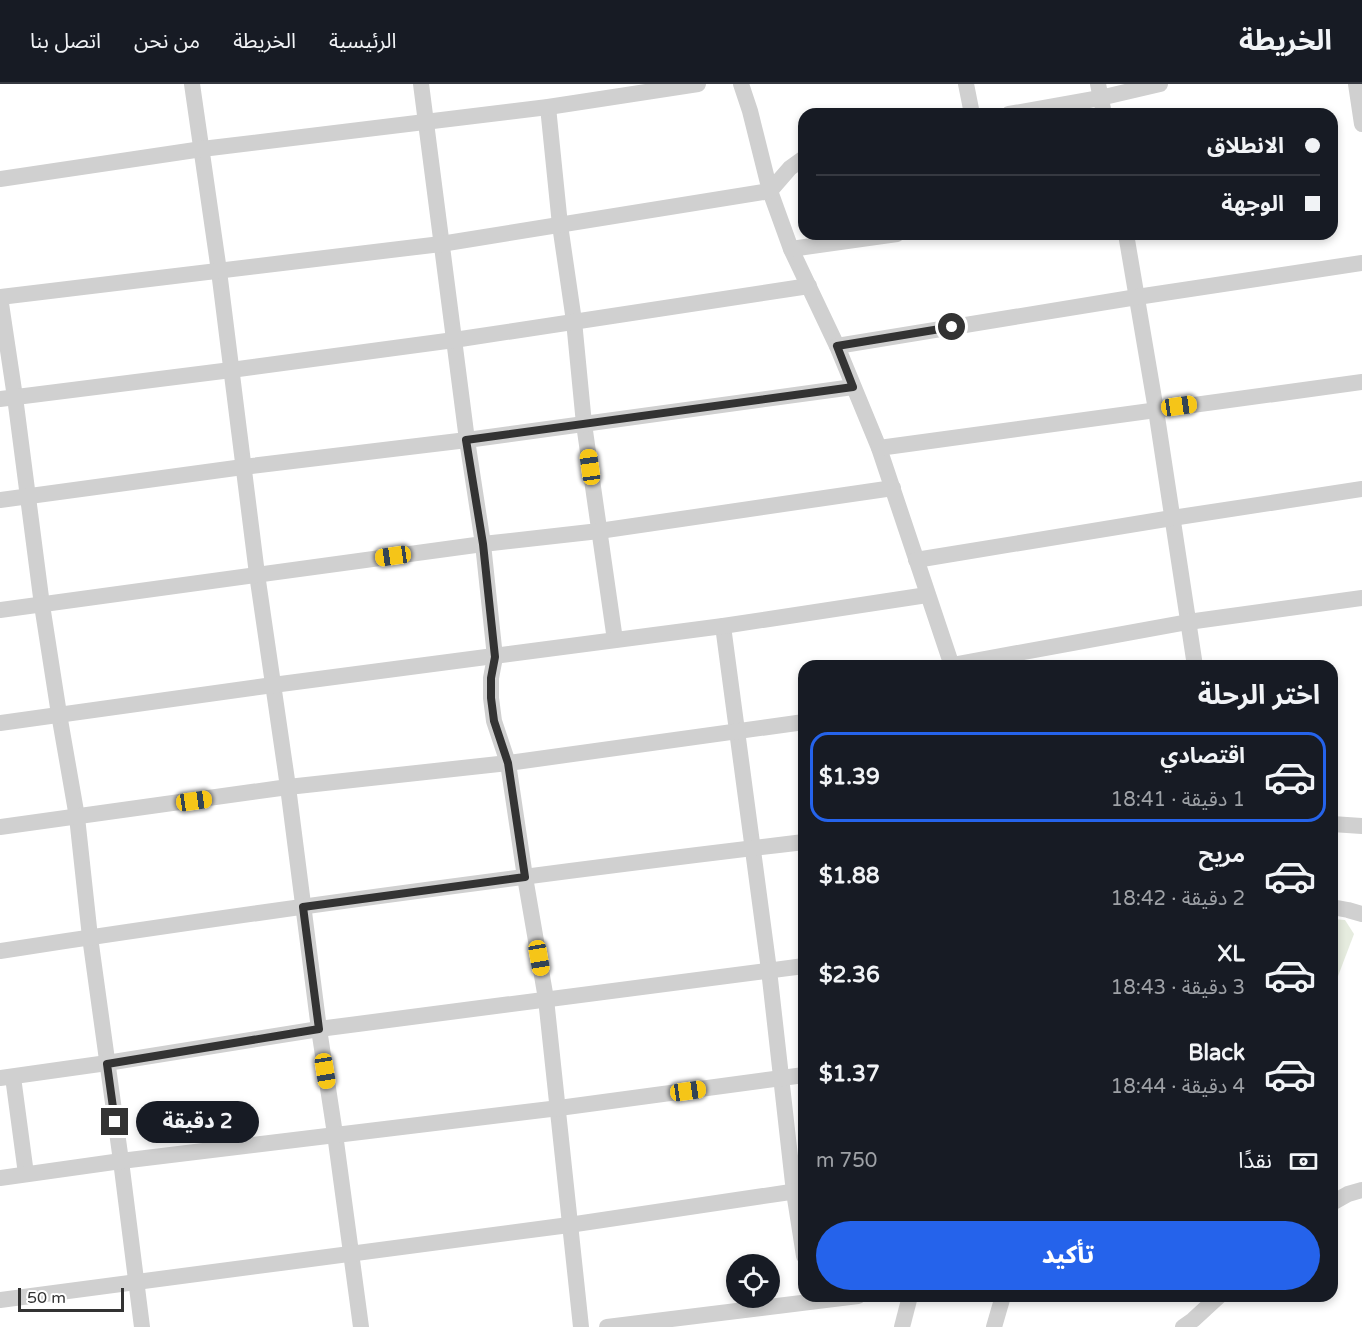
<!DOCTYPE html>
<html lang="ar">
<head>
<meta charset="utf-8">
<style>
	body { margin:0; font-family:"Varela Round","Noto Sans Arabic",sans-serif; background:#242831; color:#f1f3f6; direction:rtl; height:100vh; display:flex; flex-direction:column; font-size:22px; white-space:nowrap }
	* { box-sizing:border-box; margin:0 }
	p { font-size:20px; color:#9ea1a6 }
	.icon { flex:none; width:33px; height:33px; fill:none; stroke:currentColor; stroke-width:2; stroke-linecap:round; stroke-linejoin:round }
	.map { position:relative; flex:1; overflow:hidden; direction:ltr }
	.panel { position:absolute; left:798px; top:576px; width:540px; height:642px; display:flex; flex-direction:column; background:#171b24; border-radius:18px; box-shadow:0 3px 9px #0003; direction:rtl }
	.panel>* { flex:none }
	.guide { position:absolute; left:798px; top:24px; width:540px; height:132px; border-radius:18px; box-shadow:0 3px 9px #0003; direction:rtl; display:grid; align-content:center; height:132px; padding:0 18px; background:#171b24 }
	.buttons { position:absolute; left:726px; top:1170px; display:grid; gap:12px }
	.buttons a { display:grid; place-items:center; width:54px; height:54px; border-radius:50%; background:#171b24; box-shadow:0 3px 9px #0003; font-size:30px }
	.scale { position:absolute; left:18px; bottom:15px; width:106px; box-sizing:border-box; padding-left:6px; border:3px solid #333; border-top:0; font-size:16px; line-height:21px; white-space:nowrap; color:#333; -webkit-text-stroke:4px #fff; paint-order:stroke }
	.end { position:absolute; width:27px; height:27px; margin:-14px; border:8px solid #333; background:#fff; box-shadow:0 0 0 3px #fff }
	.from { border-radius:50% }
	.bubble { position:absolute; height:42px; border-radius:21px; background:#171b24; box-shadow:0 3px 9px #0003; font-size:20px; font-weight:800; line-height:42px; text-align:center; direction:rtl }
	.car { position:absolute; width:18px; height:36px; margin:-18px -9px; border-radius:8px; box-shadow:0 0 4px 2px #0007; background:linear-gradient(#f5c518 24%,#345 0 40%,#f5c518 0 76%,#345 0 86%,#f5c518 0) }
	.guide b { display:flex; align-items:center; gap:21px; height:57px; font-size:22px }
	.guide b+b { border-top:2px solid #363941 }
	.guide i { width:15px; height:15px; background:#f1f3f6 }
	ul { padding:0; list-style:none }
	li { display:flex; align-items:center; gap:18px; height:90px; margin:0 12px 9px; padding:0 6px; border:3px solid transparent; border-radius:18px }
	li div { flex:1 }
	li b { display:block; font-size:22px }
	li em { font-style:normal; font-weight:800 }
	li.on { border-color:#2563eb }
	li>.icon { width:54px; height:54px; stroke-width:1.5 }
	h2 { padding:0 18px; font-size:27px; line-height:72px }
	.pay { display:flex; align-items:center; gap:15px; height:66px; padding:0 18px; font-size:22px }
	.pay p { margin-inline-start:auto }
	.cta { display:flex; gap:12px; margin-top:auto; padding:12px 18px }
	.cta a { flex:1; height:69px; border-radius:36px; background:#2563eb; color:#fff; font-size:24px; font-weight:800; line-height:69px; text-align:center }
	header { display:flex; align-items:center; gap:36px; box-sizing:border-box; height:84px; padding:0 30px; background:#171b24; border-bottom:2px solid #363941 }
	header strong { font-size:28px }
	nav { display:flex; gap:33px; margin-inline-start:auto; font-size:21px }
	.map>svg:first-child { display:block }
</style>
</head>
<body>
<header>
<strong>الخريطة</strong>
<nav><a>الرئيسية</a><a>الخريطة</a><a>من نحن</a><a>اتصل بنا</a></nav>
</header>
<div class="map">
<svg width="1362" height="1243" viewBox="0 0 1362 1243">
	<rect width="100%" height="100%" fill="#fff"/>
	<polygon fill="#e6ecdf" points="1332,835 1345,836 1354,850 1332,908"/>
	<g fill="none" stroke-linecap="round" stroke-linejoin="round">
		<g stroke="#d0d0d0" stroke-width="16">
			<polyline points="192,0 219,187 257,490 288,703 319,945 335,1050 361,1243"/>
			<polyline points="421,0 467,356 483,460 495,573 491,594 491,614 494,637 508,679 525,793 546,915 581,1243"/>
			<polyline points="741,0 750,27 770,107 791,165 837,262 879,364 952,582"/>
			<polyline points="966,0 972,30"/>
			<polyline points="1098,0 1104,30"/>
			<polyline points="1356,0 1362,40"/>
			<polyline points="548,23 560,141 574,237 584,340 615,556"/>
			<polyline points="1009,30 1100,14 1160,0"/>
			<polyline points="0,95 202,65 548,23 698,0"/>
			<polyline points="1126,150 1156,326 1195,582"/>
			<polyline points="791,165 897,150"/>
			<polyline points="0,213 15,313 42,521 59,630 77,733 90,853 121,1077 142,1243"/>
			<polyline points="0,213 441,160 770,107 790,84 804,74"/>
			<polyline points="837,262 1137,213 1362,179"/>
			<polyline points="0,315 231,286 454,256 809,202"/>
			<polyline points="879,364 1362,298"/>
			<polyline points="0,416 243,383 467,356 853,303"/>
			<polyline points="916,476 1172,434 1362,405"/>
			<polyline points="0,526 483,460 599,447 893,404"/>
			<polyline points="723,542 769,886 794,1108 804,1172"/>
			<polyline points="952,581 1188,538 1362,514"/>
			<polyline points="0,639 273,601 723,542 927,511"/>
			<polyline points="1332,740 1362,742"/>
			<polyline points="0,743 288,703 508,679 804,638"/>
			<polyline points="1332,823 1348,826 1362,830"/>
			<path d="M0,867C267,826 536,790 804,758"/>
			<polyline points="13,993 26,1090"/>
			<polyline points="0,994 107,979 319,945 804,882"/>
			<polyline points="0,1094 121,1077 559,1024 804,991"/>
			<polyline points="1332,1119 1348,1110 1362,1106"/>
			<polyline points="0,1216 569,1141 804,1106"/>
			<polyline points="607,1243 858,1212"/>
			<polyline points="902,1243 910,1212"/>
			<polyline points="994,1243 1003,1212"/>
			<polyline points="1183,1243 1193,1236 1219,1212"/>
		</g>
	</g>
	<g fill="none" stroke-linecap="round" stroke-linejoin="round">
		<polyline stroke="#333" stroke-width="8" points="115,1038 107,980 319,945 303,823 525,793 508,679 494,637 491,614 491,594 495,573 483,460 466,356 853,303 837,262 952,243"/>
	</g>
</svg>
<div class="buttons">
<a><svg class="icon" aria-label="locate" viewBox="0 0 24 24"><circle cx="12" cy="12" r="6"/><path d="M12 2v4M12 18v4M2 12h4M18 12h4"/></svg></a>
</div>
<div class="scale">50 m</div>
<i class="end from" style="left:952px;top:243px"></i>
<i class="end" style="left:115px;top:1038px"></i>
<div class="bubble" style="left:136px;top:1017px;width:123px">2 دقيقة</div>
<i class="car" style="left:1179px;top:322px;rotate:82deg"></i>
<i class="car" style="left:590px;top:383px;rotate:352deg"></i>
<i class="car" style="left:393px;top:472px;rotate:262deg"></i>
<i class="car" style="left:194px;top:717px;rotate:82deg"></i>
<i class="car" style="left:539px;top:874px;rotate:170deg"></i>
<i class="car" style="left:325px;top:987px;rotate:171deg"></i>
<i class="car" style="left:688px;top:1007px;rotate:82deg"></i>
<div class="guide">
<b><i class="from"></i>الانطلاق</b>
<b><i></i>الوجهة</b>
</div>
<section class="panel">
<h2>اختر الرحلة</h2>
<ul>
<li class="on"><svg class="icon" aria-label="car" viewBox="0 0 24 24"><path d="M5 17H2v-5l4-1 3-4h7l3 4 3 1v5h-3M9 17h6M6 11h13"/><circle cx="7" cy="17" r="2"/><circle cx="17" cy="17" r="2"/></svg><div><b>اقتصادي</b><p>1 دقيقة · 18:41</p></div><em>$1.39</em></li>
<li><svg class="icon" aria-label="car" viewBox="0 0 24 24"><path d="M5 17H2v-5l4-1 3-4h7l3 4 3 1v5h-3M9 17h6M6 11h13"/><circle cx="7" cy="17" r="2"/><circle cx="17" cy="17" r="2"/></svg><div><b>مريح</b><p>2 دقيقة · 18:42</p></div><em>$1.88</em></li>
<li><svg class="icon" aria-label="car" viewBox="0 0 24 24"><path d="M5 17H2v-5l4-1 3-4h7l3 4 3 1v5h-3M9 17h6M6 11h13"/><circle cx="7" cy="17" r="2"/><circle cx="17" cy="17" r="2"/></svg><div><b>XL</b><p>3 دقيقة · 18:43</p></div><em>$2.36</em></li>
<li><svg class="icon" aria-label="car" viewBox="0 0 24 24"><path d="M5 17H2v-5l4-1 3-4h7l3 4 3 1v5h-3M9 17h6M6 11h13"/><circle cx="7" cy="17" r="2"/><circle cx="17" cy="17" r="2"/></svg><div><b>Black</b><p>4 دقيقة · 18:44</p></div><em>$1.37</em></li>
</ul>
<div class="pay"><svg class="icon" aria-label="cash" viewBox="0 0 24 24"><path d="M3 7h18v10H3z"/><circle cx="12" cy="12" r="2"/></svg>نقدًا<p>750 m</p></div>
<div class="cta"><a>تأكيد</a></div>
</section>
</div>
</body>
</html>
